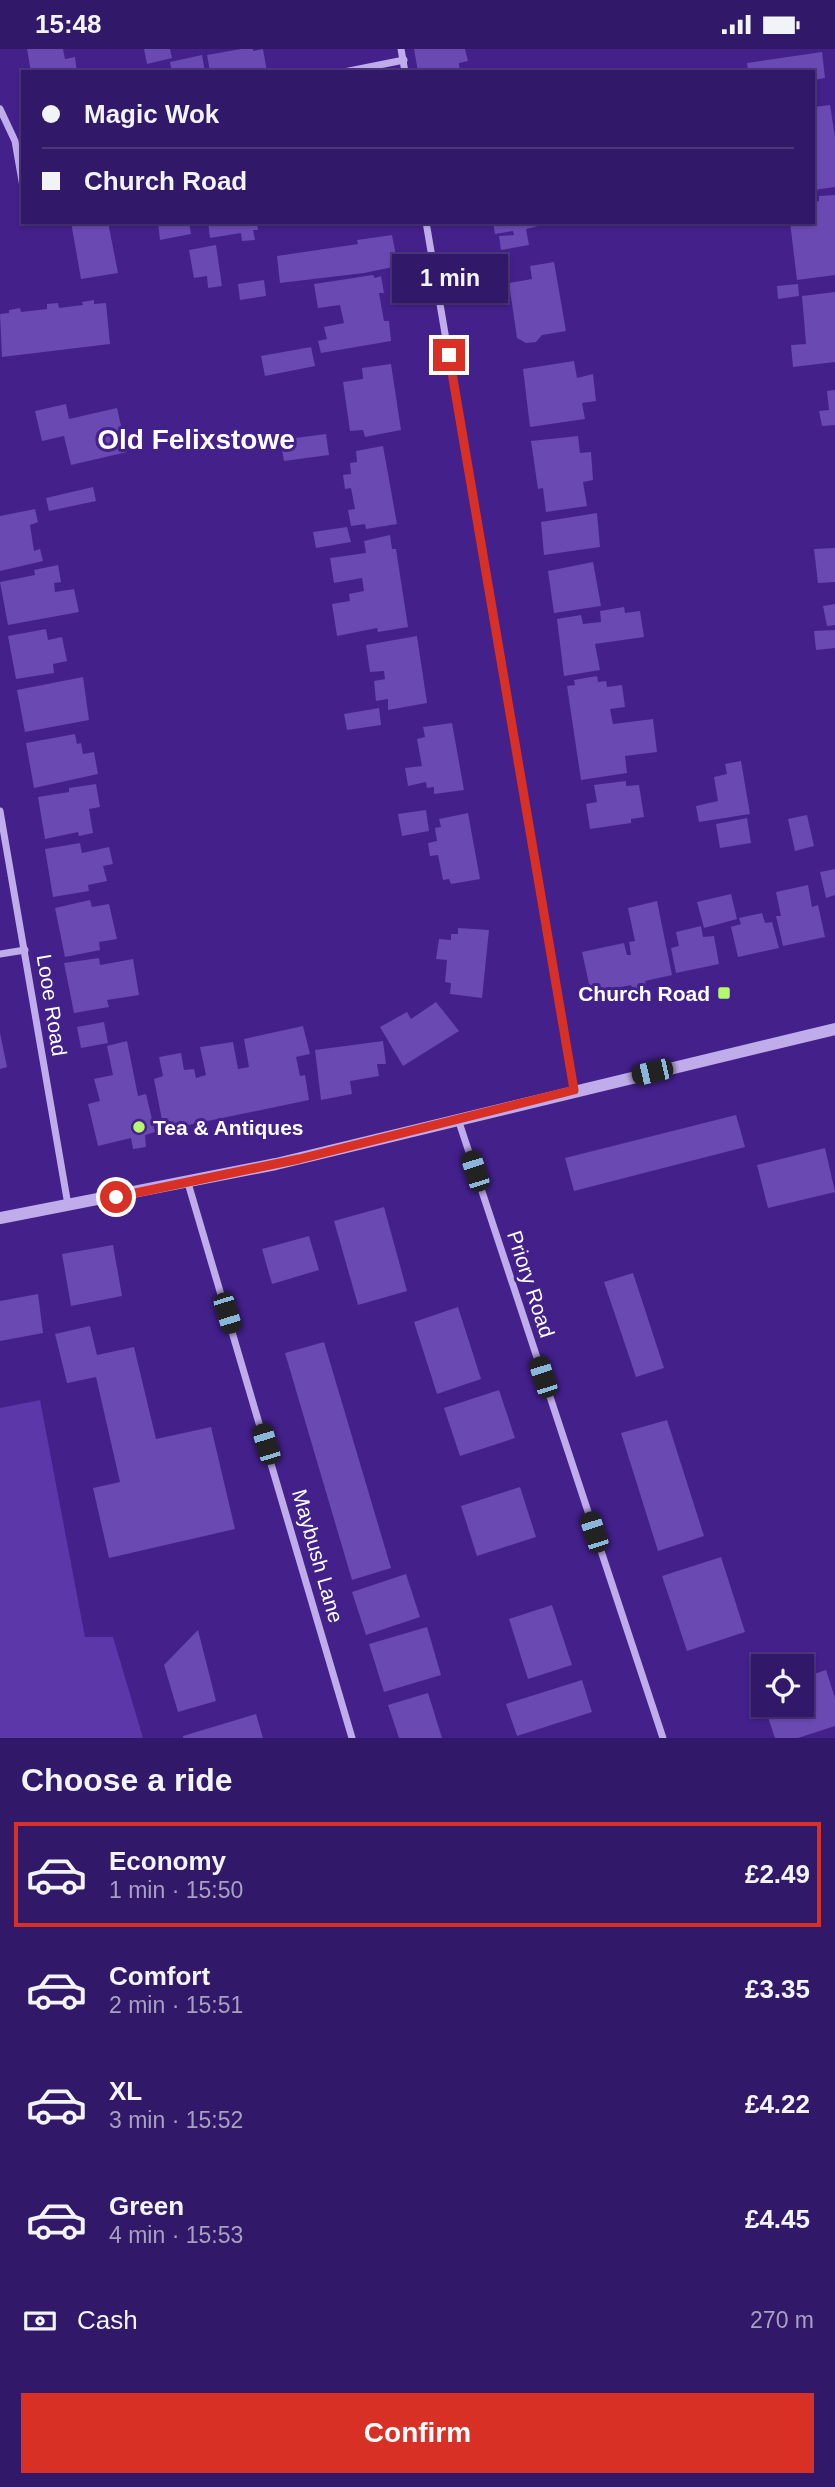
<!DOCTYPE html>
<html lang="en">
<head>
<meta charset="utf-8">
<style>
	body { margin:0; font-family:Arial,sans-serif; background:#3d2571; color:#f1f3f6; height:100vh; display:flex; flex-direction:column; font-size:26px; white-space:nowrap }
	* { box-sizing:border-box; margin:0 }
	p { font-size:23px; color:#a8a0c0 }
	.icon { flex:none; width:38px; height:38px; fill:none; stroke:currentColor; stroke-width:2; stroke-linecap:round; stroke-linejoin:round }
	.map { position:relative; height:1689px; overflow:hidden }
	.sheet { display:flex; flex-direction:column; background:#321868; flex:1 }
	.sheet>* { flex:none }
	.guide { position:absolute; left:21px; top:21px; width:794px; height:154px; border-radius:0px; box-shadow:0 2px 5px #0004,0 0 0 2px #4d377c; display:grid; align-content:center; height:154px; padding:0 21px; background:#321868 }
	.buttons { position:absolute; left:751px; top:1605px; display:grid; gap:14px }
	.buttons a { display:grid; place-items:center; width:63px; height:63px; border-radius:0px; background:#321868; box-shadow:0 2px 5px #0004,0 0 0 2px #4d377c; font-size:35px }
	.end { position:absolute; width:32px; height:32px; margin:-16px; border:9px solid #d93025; background:#fff; box-shadow:0 0 0 4px #fff }
	.from { border-radius:50% }
	.bubble { position:absolute; height:49px; border-radius:0px; background:#321868; box-shadow:0 2px 5px #0004,0 0 0 2px #4d377c; font-size:23px; font-weight:600; line-height:49px; text-align:center }
	.car { position:absolute; width:21px; height:42px; margin:-21px -10px; border-radius:9px; box-shadow:0 0 5px 2px #0007; background:linear-gradient(#222 24%,#8ab4d8 0 40%,#222 0 76%,#8ab4d8 0 86%,#222 0) }
	.guide b { display:flex; align-items:center; gap:24px; height:66px; font-size:26px }
	.guide b+b { border-top:2px solid #4d377c }
	.guide i { width:18px; height:18px; background:#f1f3f6 }
	ul { padding:0; list-style:none }
	li { display:flex; align-items:center; gap:21px; height:105px; margin:0 14px 10px; padding:0 7px; border:4px solid transparent; border-radius:0px }
	li div { flex:1 }
	li b { display:block; font-size:26px }
	li em { font-style:normal; font-weight:600 }
	li.active { border-color:#d93025 }
	li>.icon { width:63px; height:63px; stroke-width:1.5 }
	h2 { padding:0 21px; font-size:32px; line-height:84px }
	.pay { display:flex; align-items:center; gap:18px; height:77px; padding:0 21px; font-size:26px }
	.pay p { margin-inline-start:auto }
	.primary-button { display:flex; gap:14px; margin-top:auto; padding:14px 21px }
	.primary-button a { flex:1; height:80px; border-radius:0px; background:#d93025; color:#fff; font-size:28px; font-weight:600; line-height:80px; text-align:center }
	.status { display:flex; justify-content:space-between; align-items:center; height:49px; padding:0 35px; background:#321868; direction:ltr }
	.status svg { height:19px; fill:currentColor }
	.map>svg:first-child { display:block }
</style>
</head>
<body>
<div class="status"><b>15:48</b><svg viewBox="0 0 49 12"><path d="M0 12V9h3v3zM5 12V6h3v6zM10 12V3h3v9zM15 12V0h3v12zM26 1h20v11H26zM47 4h2v5h-2z"/></svg></div>
<div class="map">
<svg width="835" height="1689" viewBox="0 0 835 1689">
	<rect width="100%" height="100%" fill="#43208a"/>
	<polygon fill="#5b37a9" points="40,1351 85,1588 113,1588 143,1689 0,1689 0,1359"/>
	<g fill="#6a49b2">
		<polygon points="27,0 63,0 65,10 75,8 77,23 31,23"/>
		<polygon points="144,0 170,0 172,9 147,15"/>
		<polygon points="241,0 253,0 253,2 263,0 267,23 210,23 207,6"/>
		<polygon points="414,0 465,0 468,12 459,14 460,23 418,23"/>
		<polygon points="822,3 825,29 814,31 814,23 748,23 747,14"/>
		<polygon points="202,6 205,23 172,23 170,13"/>
		<polygon points="830,56 835,88 835,138 814,141 814,58"/>
		<polygon points="835,146 835,226 797,231 790,173 814,173 814,153 819,152 819,147"/>
		<polygon points="71,173 108,173 118,224 81,230"/>
		<polygon points="158,173 189,173 191,185 160,191"/>
		<polygon points="208,173 257,173 258,181 253,181 255,191 242,192 241,184 210,189"/>
		<polygon points="493,173 541,173 542,176 526,180 529,196 501,201 499,187 514,186 513,182 495,185"/>
		<polygon points="392,186 398,217 364,224 280,234 277,207 358,195 357,191"/>
		<polygon points="216,196 222,237 208,239 207,227 194,229 189,201"/>
		<polygon points="554,213 566,282 542,286 536,293 526,294 517,289 509,234 532,230 530,217"/>
		<polygon points="373,226 375,229 381,227 384,244 379,244 384,272 389,272 391,292 321,304 318,292 327,290 324,278 344,274 340,256 318,259 314,235"/>
		<polygon points="264,231 266,247 240,251 238,235"/>
		<polygon points="798,235 799,247 778,250 777,237"/>
		<polygon points="835,243 835,313 793,318 791,296 806,295 802,247"/>
		<polygon points="94,251 94,255 106,254 110,295 2,308 0,265 9,264 9,261 20,259 21,263 47,260 47,255 58,254 59,259 83,256 82,253"/>
		<polygon points="311,298 315,317 265,327 261,307"/>
		<polygon points="574,312 577,329 593,325 596,352 582,354 585,370 530,378 523,320"/>
		<polygon points="391,315 401,381 365,388 363,381 350,382 343,333 363,330 362,319"/>
		<polygon points="835,341 835,376 822,377 819,362 829,361 827,342"/>
		<polygon points="66,355 69,370 117,359 127,403 71,416 64,387 42,392 35,362"/>
		<polygon points="326,385 329,406 284,412 280,391"/>
		<polygon points="578,387 580,404 591,403 593,431 583,433 587,457 546,463 543,439 538,440 531,392"/>
		<polygon points="383,397 397,475 366,480 365,475 351,477 348,461 355,460 351,439 345,440 343,426 351,425 350,414 357,413 356,402"/>
		<polygon points="93,438 96,452 49,462 46,449"/>
		<polygon points="35,460 38,473 30,476 34,502 40,500 43,512 0,522 0,467"/>
		<polygon points="597,464 600,498 544,506 541,473"/>
		<polygon points="347,478 351,493 316,499 313,483"/>
		<polygon points="390,486 392,500 396,500 408,578 378,583 377,579 337,587 332,555 350,552 349,545 364,542 362,529 334,534 330,509 366,504 364,492"/>
		<polygon points="835,499 835,533 818,534 814,500"/>
		<polygon points="593,513 601,557 554,564 548,522"/>
		<polygon points="58,516 61,533 54,534 55,543 74,540 79,563 8,576 0,533 35,526 34,521"/>
		<polygon points="835,555 835,576 827,577 823,557"/>
		<polygon points="624,558 625,564 640,562 644,588 595,595 600,621 564,627 557,570 581,566 583,575 601,573 600,562"/>
		<polygon points="46,580 48,591 62,588 67,612 53,615 54,624 16,630 8,587"/>
		<polygon points="835,581 835,599 816,601 814,582"/>
		<polygon points="417,587 427,654 388,661 388,650 376,652 374,632 385,630 384,622 370,623 366,596"/>
		<polygon points="597,627 598,633 606,632 607,638 622,636 625,658 610,660 613,675 653,670 657,703 625,707 627,724 581,731 567,637 575,636 574,631"/>
		<polygon points="83,628 89,671 25,683 17,641"/>
		<polygon points="379,659 381,676 347,681 344,665"/>
		<polygon points="452,674 464,741 434,745 434,738 427,739 426,733 408,737 405,719 422,717 417,690 425,688 423,678"/>
		<polygon points="75,685 77,695 81,694 83,705 94,703 98,725 34,739 26,694"/>
		<polygon points="741,712 750,765 699,773 696,757 718,752 714,728 727,725 725,715"/>
		<polygon points="626,732 626,737 639,736 644,768 631,770 631,774 590,780 586,755 597,753 594,736"/>
		<polygon points="96,735 100,758 89,760 93,784 79,787 78,783 45,790 38,748 69,743 69,739"/>
		<polygon points="426,761 429,782 402,787 398,765"/>
		<polygon points="468,764 480,830 451,835 449,830 443,831 438,806 430,807 428,794 437,792 435,779 441,778 439,770"/>
		<polygon points="807,766 814,797 795,802 788,770"/>
		<polygon points="747,769 751,794 720,799 716,775"/>
		<polygon points="80,794 82,804 109,798 113,815 103,817 107,832 88,836 89,842 53,848 45,800"/>
		<polygon points="835,820 835,846 826,849 820,823"/>
		<polygon points="808,836 812,858 818,856 825,888 783,897 776,867 781,867 776,843"/>
		<polygon points="731,845 737,870 704,879 697,853"/>
		<polygon points="90,851 92,858 109,855 117,890 99,893 100,901 65,908 55,859"/>
		<polygon points="657,852 672,926 645,932 646,937 633,941 631,936 591,944 582,903 624,894 627,906 631,906 629,893 635,892 628,859"/>
		<polygon points="762,864 765,874 772,873 779,899 738,908 731,878 741,875 739,869"/>
		<polygon points="701,877 703,888 714,887 719,915 676,924 671,899 679,897 676,883"/>
		<polygon points="458,879 489,881 482,949 450,945 451,934 445,933 447,911 436,910 439,890 451,891 451,885 458,885"/>
		<polygon points="99,909 100,916 133,910 139,946 107,951 109,958 74,964 64,914"/>
		<polygon points="436,953 459,982 403,1017 380,978 407,963 411,970"/>
		<polygon points="104,973 108,994 81,999 77,978"/>
		<polygon points="303,977 310,1005 296,1008 300,1027 305,1026 309,1051 164,1081 154,1030 163,1027 159,1008 181,1004 184,1021 194,1020 196,1029 206,1026 200,998 233,993 238,1020 249,1018 244,990"/>
		<polygon points="0,984 7,1018 0,1020"/>
		<polygon points="127,992 138,1047 146,1045 155,1083 145,1086 146,1098 133,1100 131,1089 98,1097 88,1055 100,1052 94,1030 113,1026 107,997"/>
		<polygon points="383,992 386,1015 377,1015 379,1027 350,1032 352,1045 321,1051 315,1001"/>
		<polygon points="736,1066 745,1098 574,1142 565,1109"/>
		<polygon points="825,1099 835,1143 768,1159 757,1116"/>
		<polygon points="384,1158 407,1242 358,1256 334,1172"/>
		<polygon points="309,1187 319,1221 272,1235 262,1200"/>
		<polygon points="113,1196 122,1247 71,1257 62,1205"/>
		<polygon points="633,1224 664,1319 636,1328 604,1233"/>
		<polygon points="38,1245 43,1284 0,1292 0,1252"/>
		<polygon points="458,1258 481,1330 437,1345 414,1273"/>
		<polygon points="90,1277 97,1306 134,1298 156,1390 211,1378 235,1480 109,1509 93,1439 120,1433 96,1328 67,1334 55,1285"/>
		<polygon points="324,1293 391,1519 352,1531 285,1304"/>
		<polygon points="499,1341 515,1389 460,1407 444,1359"/>
		<polygon points="667,1371 704,1487 658,1502 621,1384"/>
		<polygon points="520,1438 536,1488 477,1507 461,1457"/>
		<polygon points="721,1508 745,1583 687,1602 662,1527"/>
		<polygon points="406,1525 420,1568 366,1586 352,1543"/>
		<polygon points="552,1556 572,1616 528,1630 509,1570"/>
		<polygon points="427,1578 441,1626 384,1643 369,1595"/>
		<polygon points="198,1581 216,1652 178,1663 164,1616"/>
		<polygon points="826,1621 835,1649 835,1677 798,1689 775,1689 764,1656 802,1656 802,1629"/>
		<polygon points="582,1631 592,1663 517,1687 506,1655"/>
		<polygon points="428,1644 442,1689 399,1689 388,1656"/>
		<polygon points="256,1665 263,1689 183,1689 183,1687"/>
	</g>
	<g fill="none" stroke-linecap="round" stroke-linejoin="round">
		<g stroke="#c0aceb" stroke-width="7">
			<polyline points="401,0 405,23"/>
			<polyline points="344,23 404,11"/>
			<polyline points="0,60 15,92 23,138"/>
			<polyline points="426,173 574,1041"/>
			<polyline points="0,762 68,1156"/>
			<polyline points="0,905 25,901"/>
			<polyline points="458,1070 663,1689"/>
			<polyline points="188,1134 352,1689"/>
		</g>
		<polyline stroke="#c0aceb" stroke-width="12" points="0,1169 276,1115 835,980"/>
	</g>
	<g fill="none" stroke-linecap="round" stroke-linejoin="round">
		<polyline stroke="#d93025" stroke-width="9" points="116,1148 299,1110 574,1041 449,306"/>
	</g>
	<g fill="#b5f86d" stroke="#43208a" stroke-width="2.5">
		<rect x="717" y="937" width="14" height="14" rx="3.5"/>
		<circle cx="139" cy="1078" r="7"/>
	</g>
	<g text-anchor="middle" dominant-baseline="central" stroke-width="6" stroke-linejoin="round" paint-order="stroke">
		<g font-size="21" font-weight="bold" fill="#fff" stroke="#43208a" text-anchor="end">
			<text x="710" y="944">Church Road</text>
			<text x="153" y="1078" text-anchor="start">Tea &amp; Antiques</text>
		</g>
		<g font-size="21" fill="#fff" stroke="#43208a">
			<text transform="translate(52 956) rotate(81)">Looe Road</text>
			<text transform="translate(531 1235) rotate(72)">Priory Road</text>
			<text transform="translate(318 1507) rotate(74)">Maybush Lane</text>
		</g>
		<g font-size="28" font-weight="bold" fill="#fff" stroke="#43208a">
			<text x="196" y="390">Old Felixstowe</text>
		</g>
	</g>
</svg>
<div class="buttons">
<a><svg class="icon" aria-label="locate" viewBox="0 0 24 24"><circle cx="12" cy="12" r="6"/><path d="M12 2v4M12 18v4M2 12h4M18 12h4"/></svg></a>
</div>
<i class="end from" style="left:116px;top:1148px"></i>
<i class="end" style="left:449px;top:306px"></i>
<div class="bubble" style="left:392px;top:205px;width:116px">1 min</div>
<i class="car" style="left:652px;top:1023px;rotate:257deg"></i>
<i class="car" style="left:475px;top:1122px;rotate:342deg"></i>
<i class="car" style="left:227px;top:1264px;rotate:163deg"></i>
<i class="car" style="left:543px;top:1328px;rotate:342deg"></i>
<i class="car" style="left:266px;top:1395px;rotate:343deg"></i>
<i class="car" style="left:594px;top:1483px;rotate:342deg"></i>
<div class="guide">
<b><i class="from"></i>Magic Wok</b>
<b><i></i>Church Road</b>
</div>
</div>
<section class="sheet">
<h2>Choose a ride</h2>
<ul>
<li class="active"><svg class="icon" aria-label="car" viewBox="0 0 24 24"><path d="M5 17H2v-5l4-1 3-4h7l3 4 3 1v5h-3M9 17h6M6 11h13"/><circle cx="7" cy="17" r="2"/><circle cx="17" cy="17" r="2"/></svg><div><b>Economy</b><p>1 min · 15:50</p></div><em>£2.49</em></li>
<li><svg class="icon" aria-label="car" viewBox="0 0 24 24"><path d="M5 17H2v-5l4-1 3-4h7l3 4 3 1v5h-3M9 17h6M6 11h13"/><circle cx="7" cy="17" r="2"/><circle cx="17" cy="17" r="2"/></svg><div><b>Comfort</b><p>2 min · 15:51</p></div><em>£3.35</em></li>
<li><svg class="icon" aria-label="car" viewBox="0 0 24 24"><path d="M5 17H2v-5l4-1 3-4h7l3 4 3 1v5h-3M9 17h6M6 11h13"/><circle cx="7" cy="17" r="2"/><circle cx="17" cy="17" r="2"/></svg><div><b>XL</b><p>3 min · 15:52</p></div><em>£4.22</em></li>
<li><svg class="icon" aria-label="car" viewBox="0 0 24 24"><path d="M5 17H2v-5l4-1 3-4h7l3 4 3 1v5h-3M9 17h6M6 11h13"/><circle cx="7" cy="17" r="2"/><circle cx="17" cy="17" r="2"/></svg><div><b>Green</b><p>4 min · 15:53</p></div><em>£4.45</em></li>
</ul>
<div class="pay"><svg class="icon" aria-label="cash" viewBox="0 0 24 24"><path d="M3 7h18v10H3z"/><circle cx="12" cy="12" r="2"/></svg>Cash<p>270 m</p></div>
<div class="primary-button"><a>Confirm</a></div>
</section>
</body>
</html>
